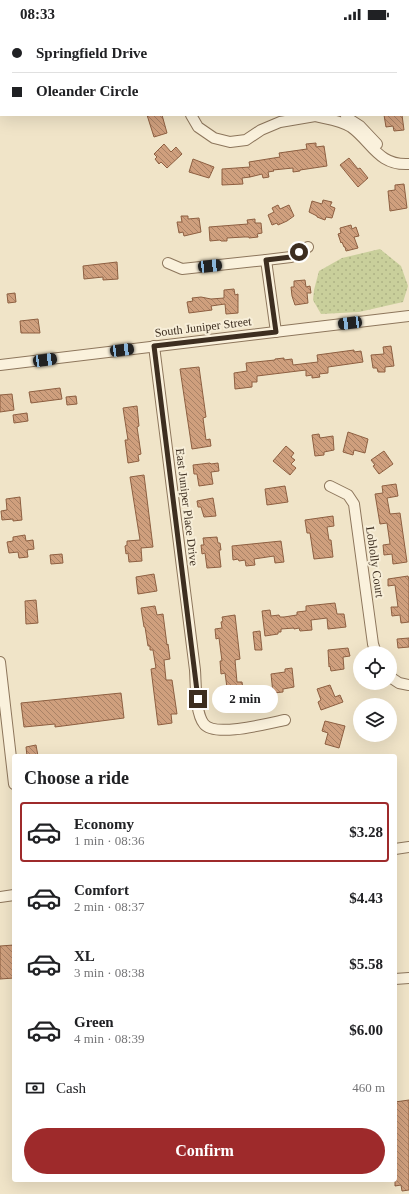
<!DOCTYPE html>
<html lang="en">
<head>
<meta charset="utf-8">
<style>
	body { margin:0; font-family:Georgia,serif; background:#f2f2f2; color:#202124; height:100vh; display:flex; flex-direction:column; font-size:15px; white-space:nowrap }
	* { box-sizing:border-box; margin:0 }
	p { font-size:13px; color:#757577 }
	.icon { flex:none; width:22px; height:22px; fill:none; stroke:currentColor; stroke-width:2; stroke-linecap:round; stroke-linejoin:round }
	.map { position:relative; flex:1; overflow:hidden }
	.details { position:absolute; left:12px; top:726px; width:385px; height:428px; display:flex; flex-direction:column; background:#fff; border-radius:4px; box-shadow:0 4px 16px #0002 }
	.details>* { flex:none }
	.hud { position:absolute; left:0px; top:0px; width:409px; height:88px; box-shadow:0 4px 16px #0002; display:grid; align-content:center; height:88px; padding:0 12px; background:#fff }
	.fabs { position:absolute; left:353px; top:618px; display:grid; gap:8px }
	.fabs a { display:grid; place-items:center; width:44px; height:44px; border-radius:50%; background:#fff; box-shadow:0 4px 16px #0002; font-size:20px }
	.end { position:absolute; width:18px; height:18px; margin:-9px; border:5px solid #3d2e20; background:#fff; box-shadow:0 0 0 2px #fff }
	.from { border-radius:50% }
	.bubble { position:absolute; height:28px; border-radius:14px; background:#fff; box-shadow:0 4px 16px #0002; font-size:13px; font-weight:600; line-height:28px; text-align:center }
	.car { position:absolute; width:12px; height:24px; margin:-12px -6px; border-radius:5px; box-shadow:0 0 3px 1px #0007; background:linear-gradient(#222 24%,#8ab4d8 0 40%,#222 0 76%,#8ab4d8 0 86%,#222 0) }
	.hud b { display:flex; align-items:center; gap:14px; height:38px; font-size:15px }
	.hud b+b { border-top:1px solid #e0e0e0 }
	.hud i { width:10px; height:10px; background:#202124 }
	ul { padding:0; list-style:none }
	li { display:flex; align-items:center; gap:12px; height:60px; margin:0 8px 6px; padding:0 4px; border:2px solid transparent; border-radius:4px }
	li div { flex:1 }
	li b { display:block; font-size:15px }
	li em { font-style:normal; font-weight:600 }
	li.on { border-color:#9e2a2b }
	li>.icon { width:36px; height:36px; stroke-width:1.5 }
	h2 { padding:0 12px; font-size:18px; line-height:48px }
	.pay { display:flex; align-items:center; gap:10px; height:44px; padding:0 12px; font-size:15px }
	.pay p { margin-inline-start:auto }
	.primary-button { display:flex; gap:8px; margin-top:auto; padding:8px 12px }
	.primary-button a { flex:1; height:46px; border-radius:24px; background:#9e2a2b; color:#fff; font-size:16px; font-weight:600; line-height:46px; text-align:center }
	.status { display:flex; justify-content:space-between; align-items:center; height:28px; padding:0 20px; background:#fff; direction:ltr }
	.status svg { height:11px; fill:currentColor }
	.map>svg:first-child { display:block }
</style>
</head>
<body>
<div class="status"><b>08:33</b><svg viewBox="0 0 49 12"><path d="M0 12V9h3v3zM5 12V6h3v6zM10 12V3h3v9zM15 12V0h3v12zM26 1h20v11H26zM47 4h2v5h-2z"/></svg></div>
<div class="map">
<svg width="409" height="1166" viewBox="0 0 409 1166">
	<defs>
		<pattern id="grass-dots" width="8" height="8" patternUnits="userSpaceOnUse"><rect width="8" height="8" fill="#c9cf9b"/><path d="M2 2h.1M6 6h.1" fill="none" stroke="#aeb285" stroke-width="1.8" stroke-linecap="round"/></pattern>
		<pattern id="building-back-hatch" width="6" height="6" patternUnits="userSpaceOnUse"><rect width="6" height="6" fill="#cf9f7d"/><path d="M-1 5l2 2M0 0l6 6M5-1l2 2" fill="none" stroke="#a98266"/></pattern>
	</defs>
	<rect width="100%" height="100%" fill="#f0e4c8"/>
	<polygon fill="url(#grass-dots)" points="380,221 401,238 408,258 403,274 359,284 321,286 313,272 314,262 319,243 342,230"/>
	<g fill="url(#building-back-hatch)" stroke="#8d5f41">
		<polygon points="147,87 162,87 167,105 154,109"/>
		<polygon points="384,87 402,87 404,102 394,103 393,98 386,99"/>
		<polygon points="316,115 316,119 324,118 327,138 300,142 300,143 293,144 293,140 273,142 274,143 268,144 269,149 263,150 262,146 250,149 249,146 250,149 242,150 243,156 222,157 222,141 250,139 249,134 280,129 279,125 307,121 306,116"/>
		<polygon points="164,116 171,124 176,119 182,126 167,140 161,134 159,136 155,131 157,129 154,126"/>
		<polygon points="349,130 358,141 360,140 368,150 358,159 340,137"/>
		<polygon points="193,131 214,139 209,150 189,144"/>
		<polygon points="404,156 407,180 390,183 388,163 395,162 395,157"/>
		<polygon points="323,172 332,174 330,178 335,180 332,190 326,189 325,192 317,189 317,188 309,184 312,173 322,176"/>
		<polygon points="278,177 280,181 289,177 294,188 287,193 278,197 277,195 272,197 268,187 274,184 272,180"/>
		<polygon points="181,188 188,188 188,191 199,190 201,204 184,208 183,204 179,205 177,194 182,194"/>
		<polygon points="255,191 255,195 261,195 262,205 257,206 258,209 249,210 249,209 244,209 227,210 227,213 221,213 220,212 210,213 209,199 248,196 247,192"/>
		<polygon points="351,197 352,201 356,199 359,208 354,209 358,220 346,223 345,219 344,219 342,214 341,215 338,206 341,205 340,200"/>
		<polygon points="117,234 118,251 103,252 103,249 84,251 83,238"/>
		<polygon points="305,252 306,259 310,258 311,265 307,265 308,275 295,277 292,268 291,259 294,259 294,253"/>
		<polygon points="234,261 235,267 238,266 238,285 226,286 225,276 211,278 212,282 189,285 187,274 193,273 192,270 201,269 211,271 224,270 224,262"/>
		<polygon points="15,265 16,274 8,275 7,266"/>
		<polygon points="38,291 40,305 21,305 20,293"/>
		<polygon points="391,318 394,338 385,339 385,344 378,344 377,340 373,340 371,327 384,326 383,319"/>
		<polygon points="354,322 354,324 361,323 363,334 328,339 328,345 319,346 320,349 312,350 312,347 306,348 306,342 257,348 257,354 252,354 252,359 235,361 234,345 247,343 246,335 275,332 275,331 284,330 284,332 292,331 293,337 318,334 317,327"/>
		<polygon points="199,339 206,389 203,390 206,412 210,411 211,418 192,421 180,341"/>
		<polygon points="60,360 62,371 31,375 29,364"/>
		<polygon points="12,366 14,382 0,384 0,367"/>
		<polygon points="76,368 77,376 67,377 66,369"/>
		<polygon points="137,378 139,398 137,399 141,426 138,427 139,433 128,435 125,412 128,412 123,380"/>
		<polygon points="27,385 28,393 14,395 13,387"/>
		<polygon points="348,404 368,411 365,425 354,422 353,427 343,424"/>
		<polygon points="319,406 320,410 333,408 334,422 324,424 324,427 315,428 312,407"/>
		<polygon points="286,418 294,425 291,429 295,432 291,436 296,440 290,447 273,433"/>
		<polygon points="384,423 393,436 379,446 373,438 375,437 371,432"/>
		<polygon points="210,435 211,436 218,435 219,443 211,444 213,456 199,458 197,446 194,446 193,437"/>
		<polygon points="144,447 153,519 141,520 142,533 129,534 128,525 126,526 125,518 127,517 127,513 140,512 130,449"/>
		<polygon points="396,456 398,468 387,470 390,486 400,485 407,534 393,536 392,526 384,527 383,517 390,516 387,495 380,496 375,466 383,465 382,458"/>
		<polygon points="285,458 288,474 267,477 265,461"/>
		<polygon points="20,469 22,492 13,493 13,491 2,492 1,483 7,482 6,471"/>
		<polygon points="213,470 216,488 204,489 201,479 198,479 197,473"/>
		<polygon points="333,488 334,498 327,499 329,512 331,512 333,529 314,531 310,505 307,505 305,492"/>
		<polygon points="25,507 26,513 33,512 34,521 27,522 28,529 19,530 18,524 9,525 7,514 13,513 13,509"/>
		<polygon points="217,509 218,515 220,515 221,522 219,522 221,539 207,540 205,525 202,526 201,517 204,517 203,510"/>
		<polygon points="281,513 284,534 275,535 274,528 254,531 255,537 246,538 245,532 239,533 238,531 233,532 232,518"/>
		<polygon points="62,526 63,535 51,536 50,527"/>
		<polygon points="154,546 157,563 138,566 136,549"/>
		<polygon points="408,548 409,552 409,594 401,595 400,587 392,588 391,579 398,579 395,557 388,558 388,551"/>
		<polygon points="36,572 38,595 26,596 25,573"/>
		<polygon points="335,575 337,586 344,586 346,599 328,601 327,590 311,592 312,602 300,603 299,600 294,601 294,600 281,601 281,604 278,604 278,606 265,608 262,583 270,582 271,588 279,587 280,589 284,589 297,587 297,584 306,583 306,578"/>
		<polygon points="155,578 157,587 163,586 167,617 168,616 170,631 164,632 166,652 172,652 177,686 171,686 172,695 158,697 151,641 156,640 153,622 150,622 150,618 148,618 145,599 144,599 141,580"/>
		<polygon points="235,587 240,631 235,632 237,654 242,654 245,675 223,678 222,668 228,667 225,645 221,646 220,633 222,633 219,610 216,611 215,601 222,600 221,594 223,593 222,589"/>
		<polygon points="260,603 262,622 255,622 253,604"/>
		<polygon points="409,610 409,619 398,620 397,611"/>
		<polygon points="348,620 350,628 343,629 344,641 331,643 330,638 329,639 328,622"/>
		<polygon points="292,640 294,659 283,661 283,664 273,665 271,646 285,644 285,641"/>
		<polygon points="330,657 335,669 340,667 343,674 321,682 318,674 321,672 317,661"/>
		<polygon points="121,665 124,690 55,699 55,696 24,699 21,675"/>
		<polygon points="325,693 345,698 339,720 325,716 328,705 322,703"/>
		<polygon points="36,717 38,728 27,728 26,719"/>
		<polygon points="14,917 14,950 0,951 0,918"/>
		<polygon points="409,1072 409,1162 402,1163 401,1157 395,1158 395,1074"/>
	</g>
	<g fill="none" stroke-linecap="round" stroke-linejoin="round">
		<g stroke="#8d765c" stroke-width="12">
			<g id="minor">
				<polyline points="2,0 5,1"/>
				<polyline points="176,0 176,1"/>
				<polyline points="44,1 53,0"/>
				<polyline points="191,87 198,99 214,110 230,114 246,112 261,102 280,94 321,87"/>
				<path d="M315,88C327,91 340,92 351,99C372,114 378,138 409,136"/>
				<polyline points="346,89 360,98 377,116"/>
				<polyline points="266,232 276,304"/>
				<polyline points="168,235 182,241 266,232 291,229 308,219"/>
				<path d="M154,318L195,642C196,656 195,685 204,696C215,710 269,695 285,692"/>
				<polyline points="0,337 409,288"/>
				<polyline points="330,458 348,467 354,476 373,616 376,625"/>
				<polyline points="0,634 14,756"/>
				<polyline points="390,649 399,655 409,657"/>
				<polyline points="395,821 409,819"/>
				<polyline points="0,869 14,867"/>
				<polyline points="395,951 409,950"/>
			</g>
		</g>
		<use href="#minor" stroke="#faf1dc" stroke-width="10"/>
	</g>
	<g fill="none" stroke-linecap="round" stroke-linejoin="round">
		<polyline stroke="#3d2e20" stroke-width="5" points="198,671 154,318 276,304 266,232 291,229 299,224"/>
	</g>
	<g text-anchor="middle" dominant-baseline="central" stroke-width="4" stroke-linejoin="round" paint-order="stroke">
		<g font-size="12" fill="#3d2e20" stroke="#f7eed8">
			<text transform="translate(203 299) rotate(-7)">South Juniper Street</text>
			<text transform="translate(187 479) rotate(83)">East Juniper Place Drive</text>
			<text transform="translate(375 534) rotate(82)">Loblolly Court</text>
		</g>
	</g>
</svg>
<div class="fabs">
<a><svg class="icon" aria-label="locate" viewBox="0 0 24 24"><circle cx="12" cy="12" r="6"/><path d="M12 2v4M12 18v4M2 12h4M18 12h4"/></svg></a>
<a><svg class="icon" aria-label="layers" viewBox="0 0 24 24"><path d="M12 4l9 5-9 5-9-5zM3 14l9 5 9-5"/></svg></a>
</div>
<i class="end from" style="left:299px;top:224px"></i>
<i class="end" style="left:198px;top:671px"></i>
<div class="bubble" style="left:212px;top:657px;width:66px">2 min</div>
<i class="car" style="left:210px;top:238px;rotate:84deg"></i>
<i class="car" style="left:350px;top:295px;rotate:263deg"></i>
<i class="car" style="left:122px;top:322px;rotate:83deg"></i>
<i class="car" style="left:45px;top:332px;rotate:82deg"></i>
<div class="hud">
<b><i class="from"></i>Springfield Drive</b>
<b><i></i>Oleander Circle</b>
</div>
<section class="details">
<h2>Choose a ride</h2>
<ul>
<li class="on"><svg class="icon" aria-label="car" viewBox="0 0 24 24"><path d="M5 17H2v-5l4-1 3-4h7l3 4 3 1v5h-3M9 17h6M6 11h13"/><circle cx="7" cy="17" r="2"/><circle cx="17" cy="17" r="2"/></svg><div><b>Economy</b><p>1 min · 08:36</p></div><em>$3.28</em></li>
<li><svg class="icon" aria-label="car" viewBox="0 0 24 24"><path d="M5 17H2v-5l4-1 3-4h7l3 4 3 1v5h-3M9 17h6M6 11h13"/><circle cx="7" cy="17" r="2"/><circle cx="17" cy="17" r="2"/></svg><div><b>Comfort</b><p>2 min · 08:37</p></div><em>$4.43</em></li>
<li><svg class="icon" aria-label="car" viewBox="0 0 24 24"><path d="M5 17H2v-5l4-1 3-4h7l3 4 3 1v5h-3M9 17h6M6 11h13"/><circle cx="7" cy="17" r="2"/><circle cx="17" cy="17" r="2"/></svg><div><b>XL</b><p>3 min · 08:38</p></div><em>$5.58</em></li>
<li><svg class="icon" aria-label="car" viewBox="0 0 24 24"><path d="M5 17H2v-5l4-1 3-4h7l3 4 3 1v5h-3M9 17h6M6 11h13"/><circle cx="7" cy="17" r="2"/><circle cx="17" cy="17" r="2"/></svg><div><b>Green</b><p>4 min · 08:39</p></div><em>$6.00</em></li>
</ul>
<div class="pay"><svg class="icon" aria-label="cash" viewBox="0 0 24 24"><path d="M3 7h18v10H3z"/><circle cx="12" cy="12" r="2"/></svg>Cash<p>460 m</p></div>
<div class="primary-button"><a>Confirm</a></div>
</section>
</div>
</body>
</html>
